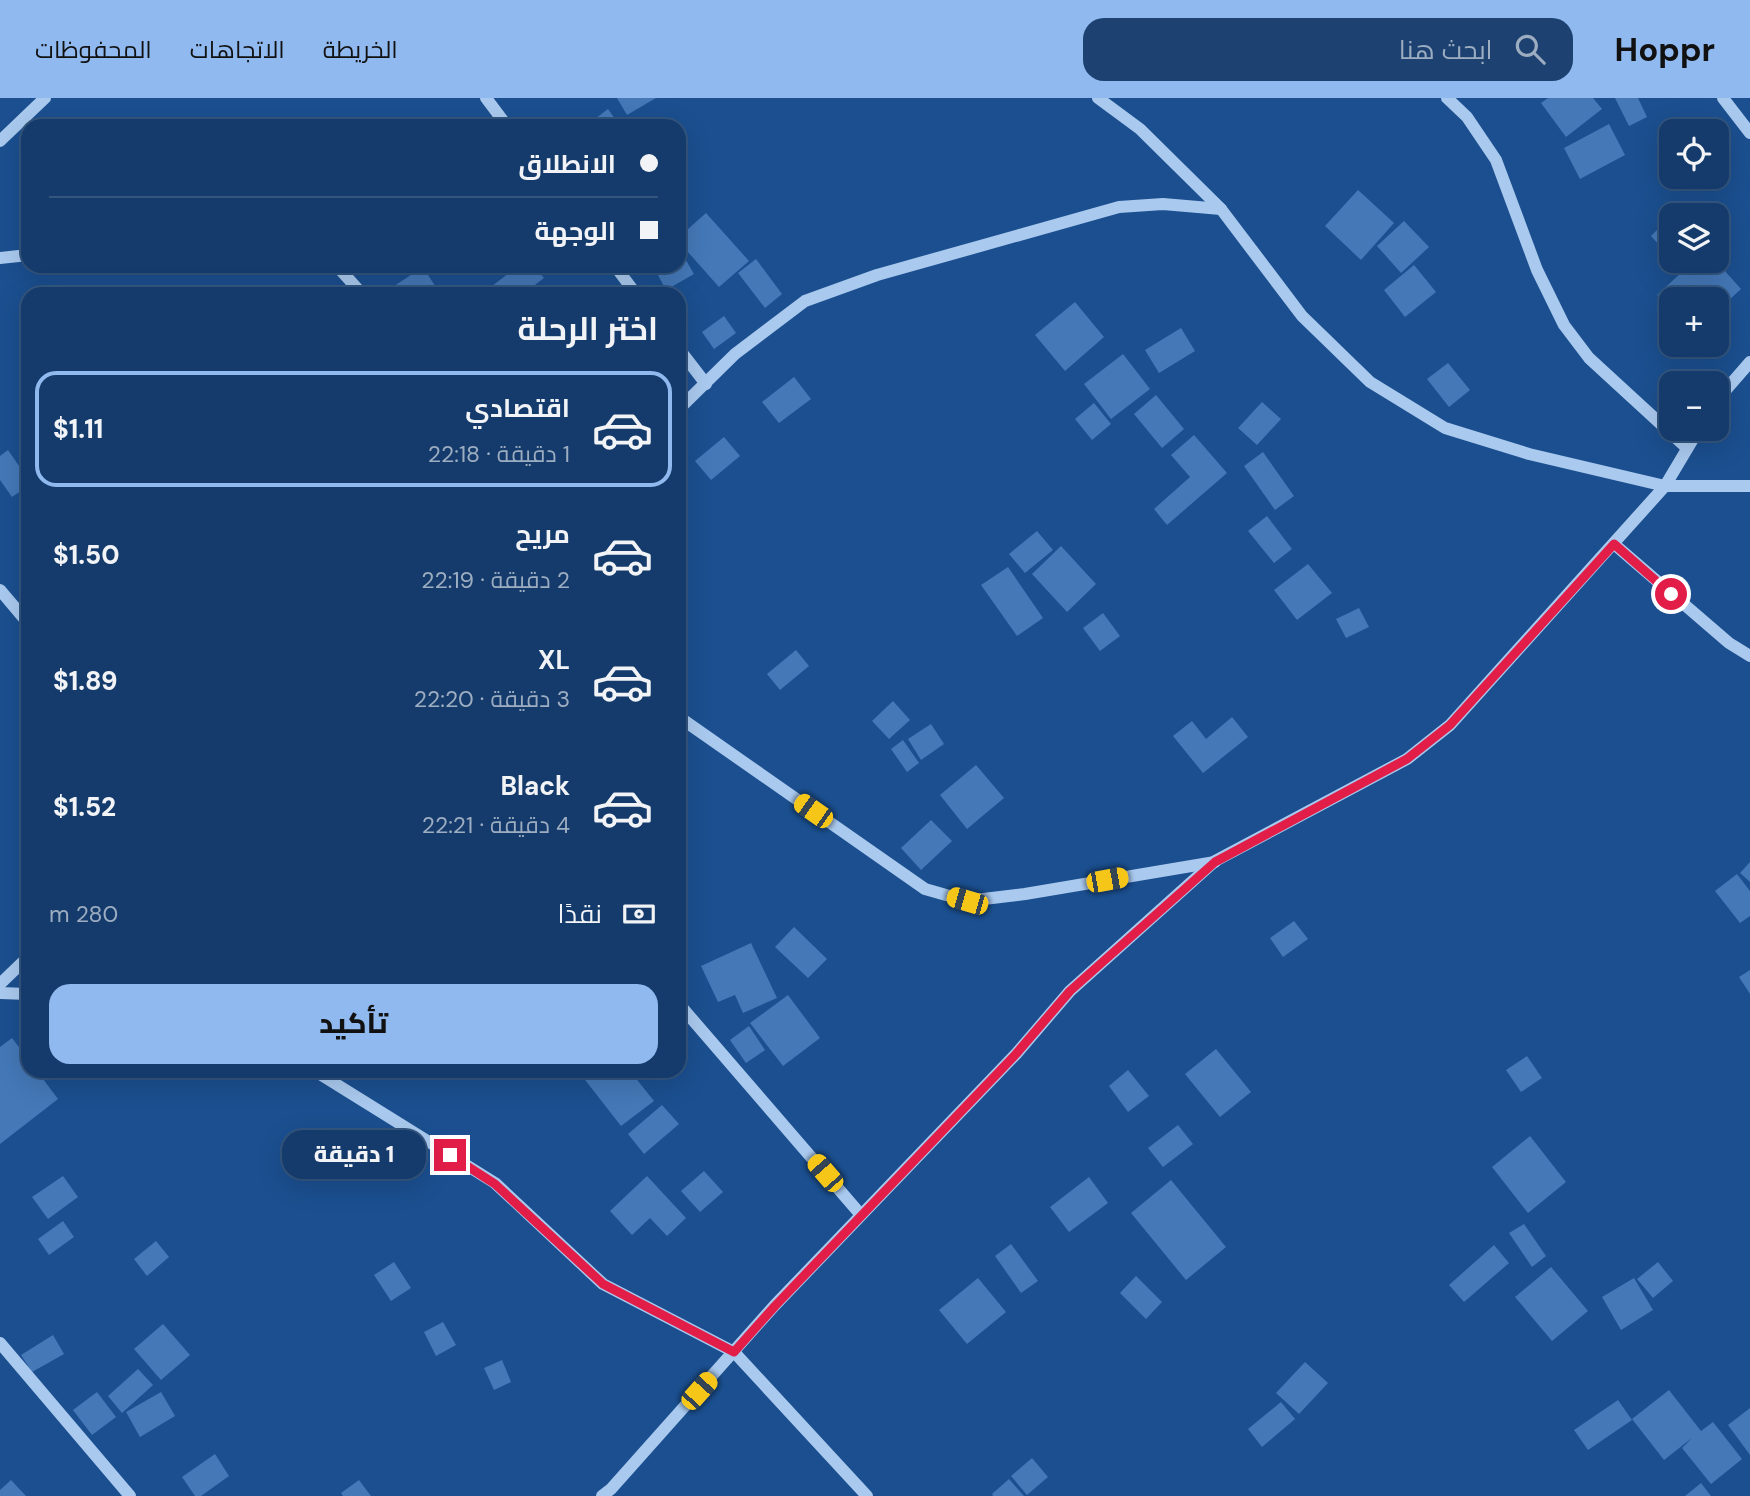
<!DOCTYPE html>
<html lang="ar">
<head>
<meta charset="utf-8">
<style>
	body { margin:0; font-family:"DM Sans",Cairo,sans-serif; background:#1d4271; color:#f1f3f6; direction:rtl; height:100vh; display:flex; flex-direction:column; font-size:26px; white-space:nowrap }
	* { box-sizing:border-box; margin:0 }
	p { font-size:23px; color:#9dadc1 }
	.icon { flex:none; width:38px; height:38px; fill:none; stroke:currentColor; stroke-width:2; stroke-linecap:round; stroke-linejoin:round }
	.map { position:relative; flex:1; overflow:hidden; direction:ltr }
	.side { position:absolute; left:21px; top:189px; width:665px; height:791px; display:flex; flex-direction:column; background:#143b6b; border-radius:21px; box-shadow:0 7px 28px #0002,0 0 0 2px #33557e; direction:rtl }
	.side>* { flex:none }
	.guide { position:absolute; left:21px; top:21px; width:665px; height:154px; border-radius:21px; box-shadow:0 7px 28px #0002,0 0 0 2px #33557e; direction:rtl; display:grid; align-content:center; height:154px; padding:0 28px; background:#143b6b }
	.fabs { position:absolute; left:1659px; top:21px; display:grid; gap:14px }
	.fabs a { display:grid; place-items:center; width:70px; height:70px; border-radius:14px; background:#143b6b; box-shadow:0 7px 28px #0002,0 0 0 2px #33557e; font-size:35px }
	.end { position:absolute; width:32px; height:32px; margin:-16px; border:9px solid #e11d48; background:#fff; box-shadow:0 0 0 4px #fff }
	.from { border-radius:50% }
	.bubble { position:absolute; height:49px; border-radius:21px; background:#143b6b; box-shadow:0 7px 28px #0002,0 0 0 2px #33557e; font-size:23px; font-weight:800; line-height:49px; text-align:center; direction:rtl }
	.car { position:absolute; width:21px; height:42px; margin:-21px -10px; border-radius:9px; box-shadow:0 0 5px 2px #0007; background:linear-gradient(#f5c518 24%,#345 0 40%,#f5c518 0 76%,#345 0 86%,#f5c518 0) }
	.guide b { display:flex; align-items:center; gap:24px; height:66px; font-size:26px }
	.guide b+b { border-top:2px solid #33557e }
	.guide i { width:18px; height:18px; background:#f1f3f6 }
	ul { padding:0; list-style:none }
	li { display:flex; align-items:center; gap:21px; height:116px; margin:0 14px 10px; padding:0 14px; border:4px solid transparent; border-radius:21px }
	li div { flex:1 }
	li b { display:block; font-size:26px }
	li em { font-style:normal; font-weight:800 }
	li.on { border-color:#90b9f0 }
	li>.icon { width:63px; height:63px; stroke-width:1.5 }
	h2 { padding:0 28px; font-size:32px; line-height:84px }
	.pay { display:flex; align-items:center; gap:18px; height:77px; padding:0 28px; font-size:26px }
	.pay p { margin-inline-start:auto }
	.cta { display:flex; gap:14px; margin-top:auto; padding:14px 28px }
	.cta a { flex:1; height:80px; border-radius:21px; background:#90b9f0; color:#111; font-size:28px; font-weight:800; line-height:80px; text-align:center }
	header { display:flex; align-items:center; gap:42px; box-sizing:border-box; height:98px; padding:0 35px; background:#90b9f0; color:#111 }
	header strong { font-size:33px }
	nav { display:flex; gap:38px; margin-inline-start:auto; font-size:24px }
	.search { width:490px; height:63px; background:#1d4271; display:flex; align-items:center; gap:18px; box-sizing:border-box; padding:0 24px; border-radius:21px; color:#9dadc1; font-size:26px }
	.map>svg:first-child { display:block }
</style>
</head>
<body>
<header>
<strong>Hoppr</strong>
<div class="search"><svg class="icon" aria-label="search" viewBox="0 0 24 24"><circle cx="10" cy="10" r="6"/><path d="M15 15l6 6"/></svg>ابحث هنا</div>
<nav><a>الخريطة</a><a>الاتجاهات</a><a>المحفوظات</a></nav>
</header>
<div class="map">
<svg width="1750" height="1398" viewBox="0 0 1750 1398">
	<rect width="100%" height="100%" fill="#1b4f8f"/>
	<g fill="#4478b7">
		<polygon points="617,0 656,0 627,17"/>
		<polygon points="1548,0 1593,0 1602,11 1566,39 1541,5"/>
		<polygon points="1615,0 1638,0 1647,19 1629,28"/>
		<polygon points="608,11 620,28 594,28 591,24"/>
		<polygon points="1609,26 1625,57 1580,81 1564,50"/>
		<polygon points="1671,40 1671,70 1658,52"/>
		<polygon points="1358,92 1394,125 1361,162 1325,128"/>
		<polygon points="706,115 749,163 719,189 679,144 679,139"/>
		<polygon points="1671,118 1671,157 1670,159 1651,138"/>
		<polygon points="1404,123 1429,149 1401,175 1377,148"/>
		<polygon points="679,150 694,176 666,192 653,168 679,168"/>
		<polygon points="756,161 782,196 765,210 738,175"/>
		<polygon points="1694,163 1716,163 1741,191 1717,213 1717,201 1671,201 1671,214 1657,197"/>
		<polygon points="1414,167 1436,194 1405,219 1384,192"/>
		<polygon points="518,168 534,168 544,180 523,196 498,196 492,188"/>
		<polygon points="423,169 437,191 429,196 382,196"/>
		<polygon points="1075,204 1104,239 1065,273 1035,237"/>
		<polygon points="724,218 736,235 714,251 702,234"/>
		<polygon points="1181,230 1195,253 1159,275 1145,252"/>
		<polygon points="1123,256 1150,291 1111,321 1084,286"/>
		<polygon points="1448,265 1470,292 1449,309 1427,281"/>
		<polygon points="794,279 811,301 779,325 762,304"/>
		<polygon points="1156,297 1184,331 1162,350 1134,316"/>
		<polygon points="1262,304 1281,321 1257,347 1238,330"/>
		<polygon points="1094,305 1111,326 1092,342 1075,321"/>
		<polygon points="1194,337 1227,375 1167,427 1154,411 1190,379 1171,357"/>
		<polygon points="724,339 740,358 711,382 695,363"/>
		<polygon points="8,352 28,381 28,388 12,399 0,382 0,358"/>
		<polygon points="1263,354 1294,398 1275,412 1244,368"/>
		<polygon points="1267,418 1292,451 1274,465 1248,433"/>
		<polygon points="1037,433 1053,452 1025,475 1009,456"/>
		<polygon points="1061,448 1096,486 1067,514 1032,476"/>
		<polygon points="1308,466 1332,495 1297,522 1274,492"/>
		<polygon points="1008,469 1043,520 1017,538 981,487"/>
		<polygon points="1359,510 1369,529 1346,540 1336,521"/>
		<polygon points="1103,515 1120,538 1100,553 1083,530"/>
		<polygon points="796,552 809,568 780,592 767,576"/>
		<polygon points="893,603 910,622 889,641 872,623"/>
		<polygon points="1232,619 1248,639 1203,675 1173,638 1192,623 1206,641"/>
		<polygon points="931,626 944,646 921,662 908,641"/>
		<polygon points="903,642 919,665 907,674 891,651"/>
		<polygon points="976,667 1004,700 967,731 940,697"/>
		<polygon points="931,722 952,743 921,772 901,750"/>
		<polygon points="1750,764 1750,784 1740,775"/>
		<polygon points="1737,776 1750,793 1750,818 1740,825 1715,793"/>
		<polygon points="1294,823 1308,841 1283,859 1270,840"/>
		<polygon points="794,829 827,861 808,880 775,849"/>
		<polygon points="751,845 777,900 743,915 735,897 718,904 701,868"/>
		<polygon points="1750,872 1750,896 1739,879"/>
		<polygon points="788,897 820,940 783,968 750,925"/>
		<polygon points="749,928 765,952 746,965 730,942"/>
		<polygon points="12,940 28,961 28,973 37,973 58,1001 0,1046 0,949"/>
		<polygon points="1216,951 1251,994 1220,1019 1185,976"/>
		<polygon points="1527,958 1542,980 1521,994 1506,972"/>
		<polygon points="1128,972 1149,998 1128,1014 1109,988"/>
		<polygon points="588,973 630,973 654,1003 621,1028 582,978"/>
		<polygon points="662,1007 679,1026 644,1056 628,1036"/>
		<polygon points="1178,1027 1193,1046 1163,1069 1148,1050"/>
		<polygon points="1530,1038 1566,1084 1528,1115 1492,1069"/>
		<polygon points="704,1073 723,1094 700,1114 681,1093"/>
		<polygon points="63,1078 78,1099 48,1121 32,1099"/>
		<polygon points="647,1078 686,1120 667,1138 650,1120 632,1137 610,1113"/>
		<polygon points="1089,1079 1108,1105 1069,1134 1050,1109"/>
		<polygon points="1171,1082 1226,1149 1186,1182 1131,1115"/>
		<polygon points="63,1123 74,1139 49,1157 38,1141"/>
		<polygon points="1524,1126 1546,1158 1532,1169 1509,1135"/>
		<polygon points="156,1143 169,1159 147,1178 134,1161"/>
		<polygon points="1011,1146 1038,1183 1021,1195 995,1158"/>
		<polygon points="1494,1147 1509,1165 1464,1204 1449,1187"/>
		<polygon points="394,1164 411,1190 391,1203 374,1177"/>
		<polygon points="1658,1164 1673,1183 1653,1200 1637,1181"/>
		<polygon points="1551,1169 1588,1213 1552,1243 1515,1199"/>
		<polygon points="1136,1178 1162,1204 1146,1221 1120,1195"/>
		<polygon points="978,1180 1006,1214 967,1246 939,1212"/>
		<polygon points="1634,1180 1653,1212 1621,1232 1602,1199"/>
		<polygon points="443,1224 456,1247 436,1258 424,1234"/>
		<polygon points="163,1226 190,1257 161,1282 134,1251"/>
		<polygon points="53,1237 64,1256 32,1274 21,1257"/>
		<polygon points="502,1262 511,1284 494,1292 484,1270"/>
		<polygon points="1305,1264 1328,1285 1299,1316 1276,1295"/>
		<polygon points="138,1271 153,1287 122,1315 108,1298"/>
		<polygon points="1669,1292 1701,1333 1713,1324 1742,1361 1711,1386 1682,1350 1692,1340 1664,1362 1632,1321"/>
		<polygon points="97,1294 116,1319 92,1337 73,1312"/>
		<polygon points="161,1294 175,1318 140,1339 126,1314"/>
		<polygon points="1618,1302 1632,1322 1588,1352 1574,1332"/>
		<polygon points="1281,1304 1295,1321 1262,1349 1248,1331"/>
		<polygon points="1750,1310 1750,1357 1728,1327"/>
		<polygon points="215,1356 229,1378 201,1398 195,1398 182,1379"/>
		<polygon points="1032,1360 1048,1379 1027,1397 1011,1378"/>
		<polygon points="1009,1381 1024,1398 993,1398 992,1396"/>
		<polygon points="11,1382 26,1398 0,1398 0,1392"/>
		<polygon points="359,1382 371,1398 343,1398 341,1395"/>
		<polygon points="1701,1385 1711,1398 1685,1398"/>
	</g>
	<g fill="none" stroke-linecap="round" stroke-linejoin="round">
		<g stroke="#a9c9ee" stroke-width="12">
			<polyline points="486,0 507,28"/>
			<polyline points="1098,0 1140,31 1221,111 1302,218 1370,284 1445,330 1529,356 1665,388 1750,388"/>
			<polyline points="1447,0 1467,19 1496,62 1537,172 1564,227 1589,260 1687,350"/>
			<polyline points="1723,0 1750,35"/>
			<polyline points="0,43 45,0"/>
			<polyline points="0,160 28,157"/>
			<polyline points="337,168 362,196"/>
			<polyline points="615,168 636,196"/>
			<polyline points="679,251 706,286"/>
			<polyline points="1717,302 1750,264"/>
			<polyline points="679,311 735,256 805,203 877,177 1119,109 1163,106 1221,111"/>
			<polyline points="1614,446 1729,545 1750,558"/>
			<polyline points="0,492 28,525"/>
			<polyline points="679,619 925,791 967,803 1025,796 1215,764"/>
			<polyline points="0,886 28,859"/>
			<polyline points="0,895 28,896"/>
			<polyline points="679,906 861,1117"/>
			<polyline points="315,973 495,1085 603,1186 734,1254 867,1398"/>
			<polyline points="0,1245 130,1398"/>
			<polyline points="602,1398 611,1391 775,1207 1016,956 1070,893 1215,763 1407,661 1450,627 1665,388 1699,331"/>
		</g>
	</g>
	<g fill="none" stroke-linecap="round" stroke-linejoin="round">
		<polyline stroke="#e11d48" stroke-width="9" points="450,1057 495,1086 603,1186 734,1254 775,1208 1016,956 1070,893 1215,764 1407,661 1450,627 1614,446 1671,496"/>
	</g>
</svg>
<div class="fabs">
<a><svg class="icon" aria-label="locate" viewBox="0 0 24 24"><circle cx="12" cy="12" r="6"/><path d="M12 2v4M12 18v4M2 12h4M18 12h4"/></svg></a>
<a><svg class="icon" aria-label="layers" viewBox="0 0 24 24"><path d="M12 4l9 5-9 5-9-5zM3 14l9 5 9-5"/></svg></a>
<a>+</a>
<a>−</a>
</div>
<i class="end from" style="left:1671px;top:496px"></i>
<i class="end" style="left:450px;top:1057px"></i>
<div class="bubble" style="left:282px;top:1032px;width:144px">1 دقيقة</div>
<i class="car" style="left:813px;top:713px;rotate:305deg"></i>
<i class="car" style="left:1107px;top:782px;rotate:80deg"></i>
<i class="car" style="left:967px;top:803px;rotate:286deg"></i>
<i class="car" style="left:825px;top:1075px;rotate:319deg"></i>
<i class="car" style="left:699px;top:1293px;rotate:42deg"></i>
<div class="guide">
<b><i class="from"></i>الانطلاق</b>
<b><i></i>الوجهة</b>
</div>
<section class="side">
<h2>اختر الرحلة</h2>
<ul>
<li class="on"><svg class="icon" aria-label="car" viewBox="0 0 24 24"><path d="M5 17H2v-5l4-1 3-4h7l3 4 3 1v5h-3M9 17h6M6 11h13"/><circle cx="7" cy="17" r="2"/><circle cx="17" cy="17" r="2"/></svg><div><b>اقتصادي</b><p>1 دقيقة · 22:18</p></div><em>$1.11</em></li>
<li><svg class="icon" aria-label="car" viewBox="0 0 24 24"><path d="M5 17H2v-5l4-1 3-4h7l3 4 3 1v5h-3M9 17h6M6 11h13"/><circle cx="7" cy="17" r="2"/><circle cx="17" cy="17" r="2"/></svg><div><b>مريح</b><p>2 دقيقة · 22:19</p></div><em>$1.50</em></li>
<li><svg class="icon" aria-label="car" viewBox="0 0 24 24"><path d="M5 17H2v-5l4-1 3-4h7l3 4 3 1v5h-3M9 17h6M6 11h13"/><circle cx="7" cy="17" r="2"/><circle cx="17" cy="17" r="2"/></svg><div><b>XL</b><p>3 دقيقة · 22:20</p></div><em>$1.89</em></li>
<li><svg class="icon" aria-label="car" viewBox="0 0 24 24"><path d="M5 17H2v-5l4-1 3-4h7l3 4 3 1v5h-3M9 17h6M6 11h13"/><circle cx="7" cy="17" r="2"/><circle cx="17" cy="17" r="2"/></svg><div><b>Black</b><p>4 دقيقة · 22:21</p></div><em>$1.52</em></li>
</ul>
<div class="pay"><svg class="icon" aria-label="cash" viewBox="0 0 24 24"><path d="M3 7h18v10H3z"/><circle cx="12" cy="12" r="2"/></svg>نقدًا<p>280 m</p></div>
<div class="cta"><a>تأكيد</a></div>
</section>
</div>
</body>
</html>
